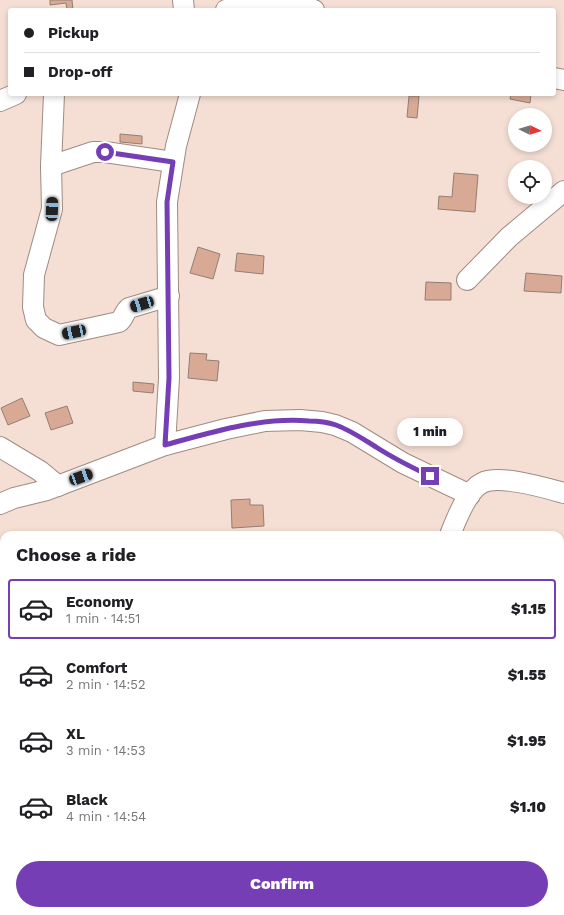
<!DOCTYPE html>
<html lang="en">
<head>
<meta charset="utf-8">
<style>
	body { margin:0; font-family:"Work Sans",sans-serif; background:#f6f6f6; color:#202124; height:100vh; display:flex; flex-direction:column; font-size:15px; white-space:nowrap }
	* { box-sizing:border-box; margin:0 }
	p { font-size:13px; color:#757577 }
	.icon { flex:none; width:22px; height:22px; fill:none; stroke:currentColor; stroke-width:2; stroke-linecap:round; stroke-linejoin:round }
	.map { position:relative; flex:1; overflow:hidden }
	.sheet { position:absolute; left:0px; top:531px; width:564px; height:384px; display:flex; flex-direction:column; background:#fff; border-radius:12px 12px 0 0; box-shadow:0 2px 6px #0003 }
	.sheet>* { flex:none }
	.guide { position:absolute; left:8px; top:8px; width:548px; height:88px; border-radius:4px; box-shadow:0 2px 6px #0003; display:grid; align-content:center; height:88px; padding:0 16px; background:#fff }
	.needle { width:26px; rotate:95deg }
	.buttons { position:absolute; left:508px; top:108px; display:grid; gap:8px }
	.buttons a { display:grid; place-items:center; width:44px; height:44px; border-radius:50%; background:#fff; box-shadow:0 2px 6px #0003; font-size:20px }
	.end { position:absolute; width:18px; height:18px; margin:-9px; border:5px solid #763eb5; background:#fff; box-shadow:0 0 0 2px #fff }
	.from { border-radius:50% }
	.bubble { position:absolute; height:28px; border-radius:14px; background:#fff; box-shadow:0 2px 6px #0003; font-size:13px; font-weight:800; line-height:28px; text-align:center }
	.car { position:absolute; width:12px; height:24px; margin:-12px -6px; border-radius:5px; box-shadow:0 0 3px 1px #0007; background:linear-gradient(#222 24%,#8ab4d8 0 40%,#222 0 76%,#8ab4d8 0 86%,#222 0) }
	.guide b { display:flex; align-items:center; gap:14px; height:38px; font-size:15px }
	.guide b+b { border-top:1px solid #e0e0e0 }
	.guide i { width:10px; height:10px; background:#202124 }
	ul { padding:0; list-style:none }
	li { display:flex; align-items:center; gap:12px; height:60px; margin:0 8px 6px; padding:0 8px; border:2px solid transparent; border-radius:4px }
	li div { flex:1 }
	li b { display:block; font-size:15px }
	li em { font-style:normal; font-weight:800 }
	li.active { border-color:#763eb5 }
	li>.icon { width:36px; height:36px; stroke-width:1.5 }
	h2 { padding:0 16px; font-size:18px; line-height:48px }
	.button { display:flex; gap:8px; margin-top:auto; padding:8px 16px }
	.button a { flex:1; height:46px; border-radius:24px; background:#763eb5; color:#fff; font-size:16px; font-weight:800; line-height:46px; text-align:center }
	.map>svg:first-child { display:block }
</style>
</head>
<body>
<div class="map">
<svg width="564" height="915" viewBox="0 0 564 915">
	<rect width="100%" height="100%" fill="#f5dfd5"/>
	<polygon fill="#d2d8ab" points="63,911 112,911 111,915 62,915"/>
	<g fill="#d8aa95" stroke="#927e75">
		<polygon points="50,0 72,0 73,10 67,10 66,3 50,5"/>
		<polygon points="511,94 531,94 530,103 510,99"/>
		<polygon points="409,96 419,96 417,118 407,117"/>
		<polygon points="120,134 142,136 142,144 120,142"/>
		<polygon points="454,173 478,175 475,212 438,209 439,196 452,197"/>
		<polygon points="198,247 220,254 213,279 190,273"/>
		<polygon points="237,253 264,256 263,274 235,271"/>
		<polygon points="526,273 562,276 561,293 524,291"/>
		<polygon points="426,282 451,283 451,300 425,300"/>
		<polygon points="190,353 207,354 206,360 219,361 217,381 188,378"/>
		<polygon points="133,382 154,384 153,393 133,391"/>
		<polygon points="22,398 30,416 8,425 1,408"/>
		<polygon points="67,406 73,423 51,430 45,413"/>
		<polygon points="250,499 250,505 263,505 264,526 232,528 231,500"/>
		<polygon points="454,911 469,911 483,915 453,915"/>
	</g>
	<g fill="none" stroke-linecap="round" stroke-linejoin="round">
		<g stroke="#a08b82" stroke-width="22">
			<g id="minor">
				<polyline points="183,0 184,10"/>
				<path d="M226,10C253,0 286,3 314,10"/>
				<polyline points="554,78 564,80"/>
				<path d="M54,94L51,166L52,209L34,275L33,307L36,320L44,328L59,335L119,322C124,318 124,312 129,308L169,296"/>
				<polyline points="0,101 16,94"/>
				<polyline points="51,166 93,152 105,152 173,162"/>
				<polyline points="467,280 509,237 564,191"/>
				<polyline points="165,445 169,378 167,202 176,146 190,94"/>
				<polyline points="0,447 40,471 58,486"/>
				<polyline points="0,504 14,498 47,490 165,445 226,429 265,421 300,420 322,422 335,425 352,432 403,463 470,495"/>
				<path d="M450,535C456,520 467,490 482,483C499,474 546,488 564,493"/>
				<polyline points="323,915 325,911"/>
			</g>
		</g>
		<use href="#minor" stroke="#fff" stroke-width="20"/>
	</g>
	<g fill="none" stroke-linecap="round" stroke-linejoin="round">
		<path stroke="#763eb5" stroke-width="5" d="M105,152L173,162L167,202L169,378L165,445C212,432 260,417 309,421C318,421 327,422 336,425C350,430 363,439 376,447C393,458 411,467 430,476"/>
	</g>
</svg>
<div class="buttons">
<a><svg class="needle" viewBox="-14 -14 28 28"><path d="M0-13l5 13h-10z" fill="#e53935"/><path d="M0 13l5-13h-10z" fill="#757577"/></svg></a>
<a><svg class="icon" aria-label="locate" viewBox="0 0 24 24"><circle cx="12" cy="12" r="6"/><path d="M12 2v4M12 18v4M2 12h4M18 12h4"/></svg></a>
</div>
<i class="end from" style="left:105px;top:152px"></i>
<i class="end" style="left:430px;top:476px"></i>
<div class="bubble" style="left:397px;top:418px;width:66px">1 min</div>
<i class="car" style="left:52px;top:209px;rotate:2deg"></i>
<i class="car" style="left:142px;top:304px;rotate:253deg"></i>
<i class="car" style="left:74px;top:332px;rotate:258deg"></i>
<i class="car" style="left:81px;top:477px;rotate:70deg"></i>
<div class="guide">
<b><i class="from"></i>Pickup</b>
<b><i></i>Drop-off</b>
</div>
<section class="sheet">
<h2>Choose a ride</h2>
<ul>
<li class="active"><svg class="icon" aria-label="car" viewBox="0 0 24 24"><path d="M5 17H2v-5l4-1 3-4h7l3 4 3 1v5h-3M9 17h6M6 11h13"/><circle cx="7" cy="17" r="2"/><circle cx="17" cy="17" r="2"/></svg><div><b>Economy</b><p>1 min · 14:51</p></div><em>$1.15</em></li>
<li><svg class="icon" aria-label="car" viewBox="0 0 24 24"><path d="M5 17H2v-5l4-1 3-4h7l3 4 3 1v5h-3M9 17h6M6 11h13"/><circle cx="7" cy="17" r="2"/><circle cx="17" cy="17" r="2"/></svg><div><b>Comfort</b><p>2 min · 14:52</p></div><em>$1.55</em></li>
<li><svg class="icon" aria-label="car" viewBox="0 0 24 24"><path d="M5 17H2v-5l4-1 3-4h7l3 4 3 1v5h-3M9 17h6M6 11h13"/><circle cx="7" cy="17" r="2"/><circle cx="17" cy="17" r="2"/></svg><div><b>XL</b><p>3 min · 14:53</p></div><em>$1.95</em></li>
<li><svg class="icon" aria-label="car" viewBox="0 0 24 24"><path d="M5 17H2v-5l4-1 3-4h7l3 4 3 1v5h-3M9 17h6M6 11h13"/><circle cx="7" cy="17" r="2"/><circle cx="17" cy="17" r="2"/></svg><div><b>Black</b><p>4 min · 14:54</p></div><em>$1.10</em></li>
</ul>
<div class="button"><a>Confirm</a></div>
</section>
</div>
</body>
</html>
